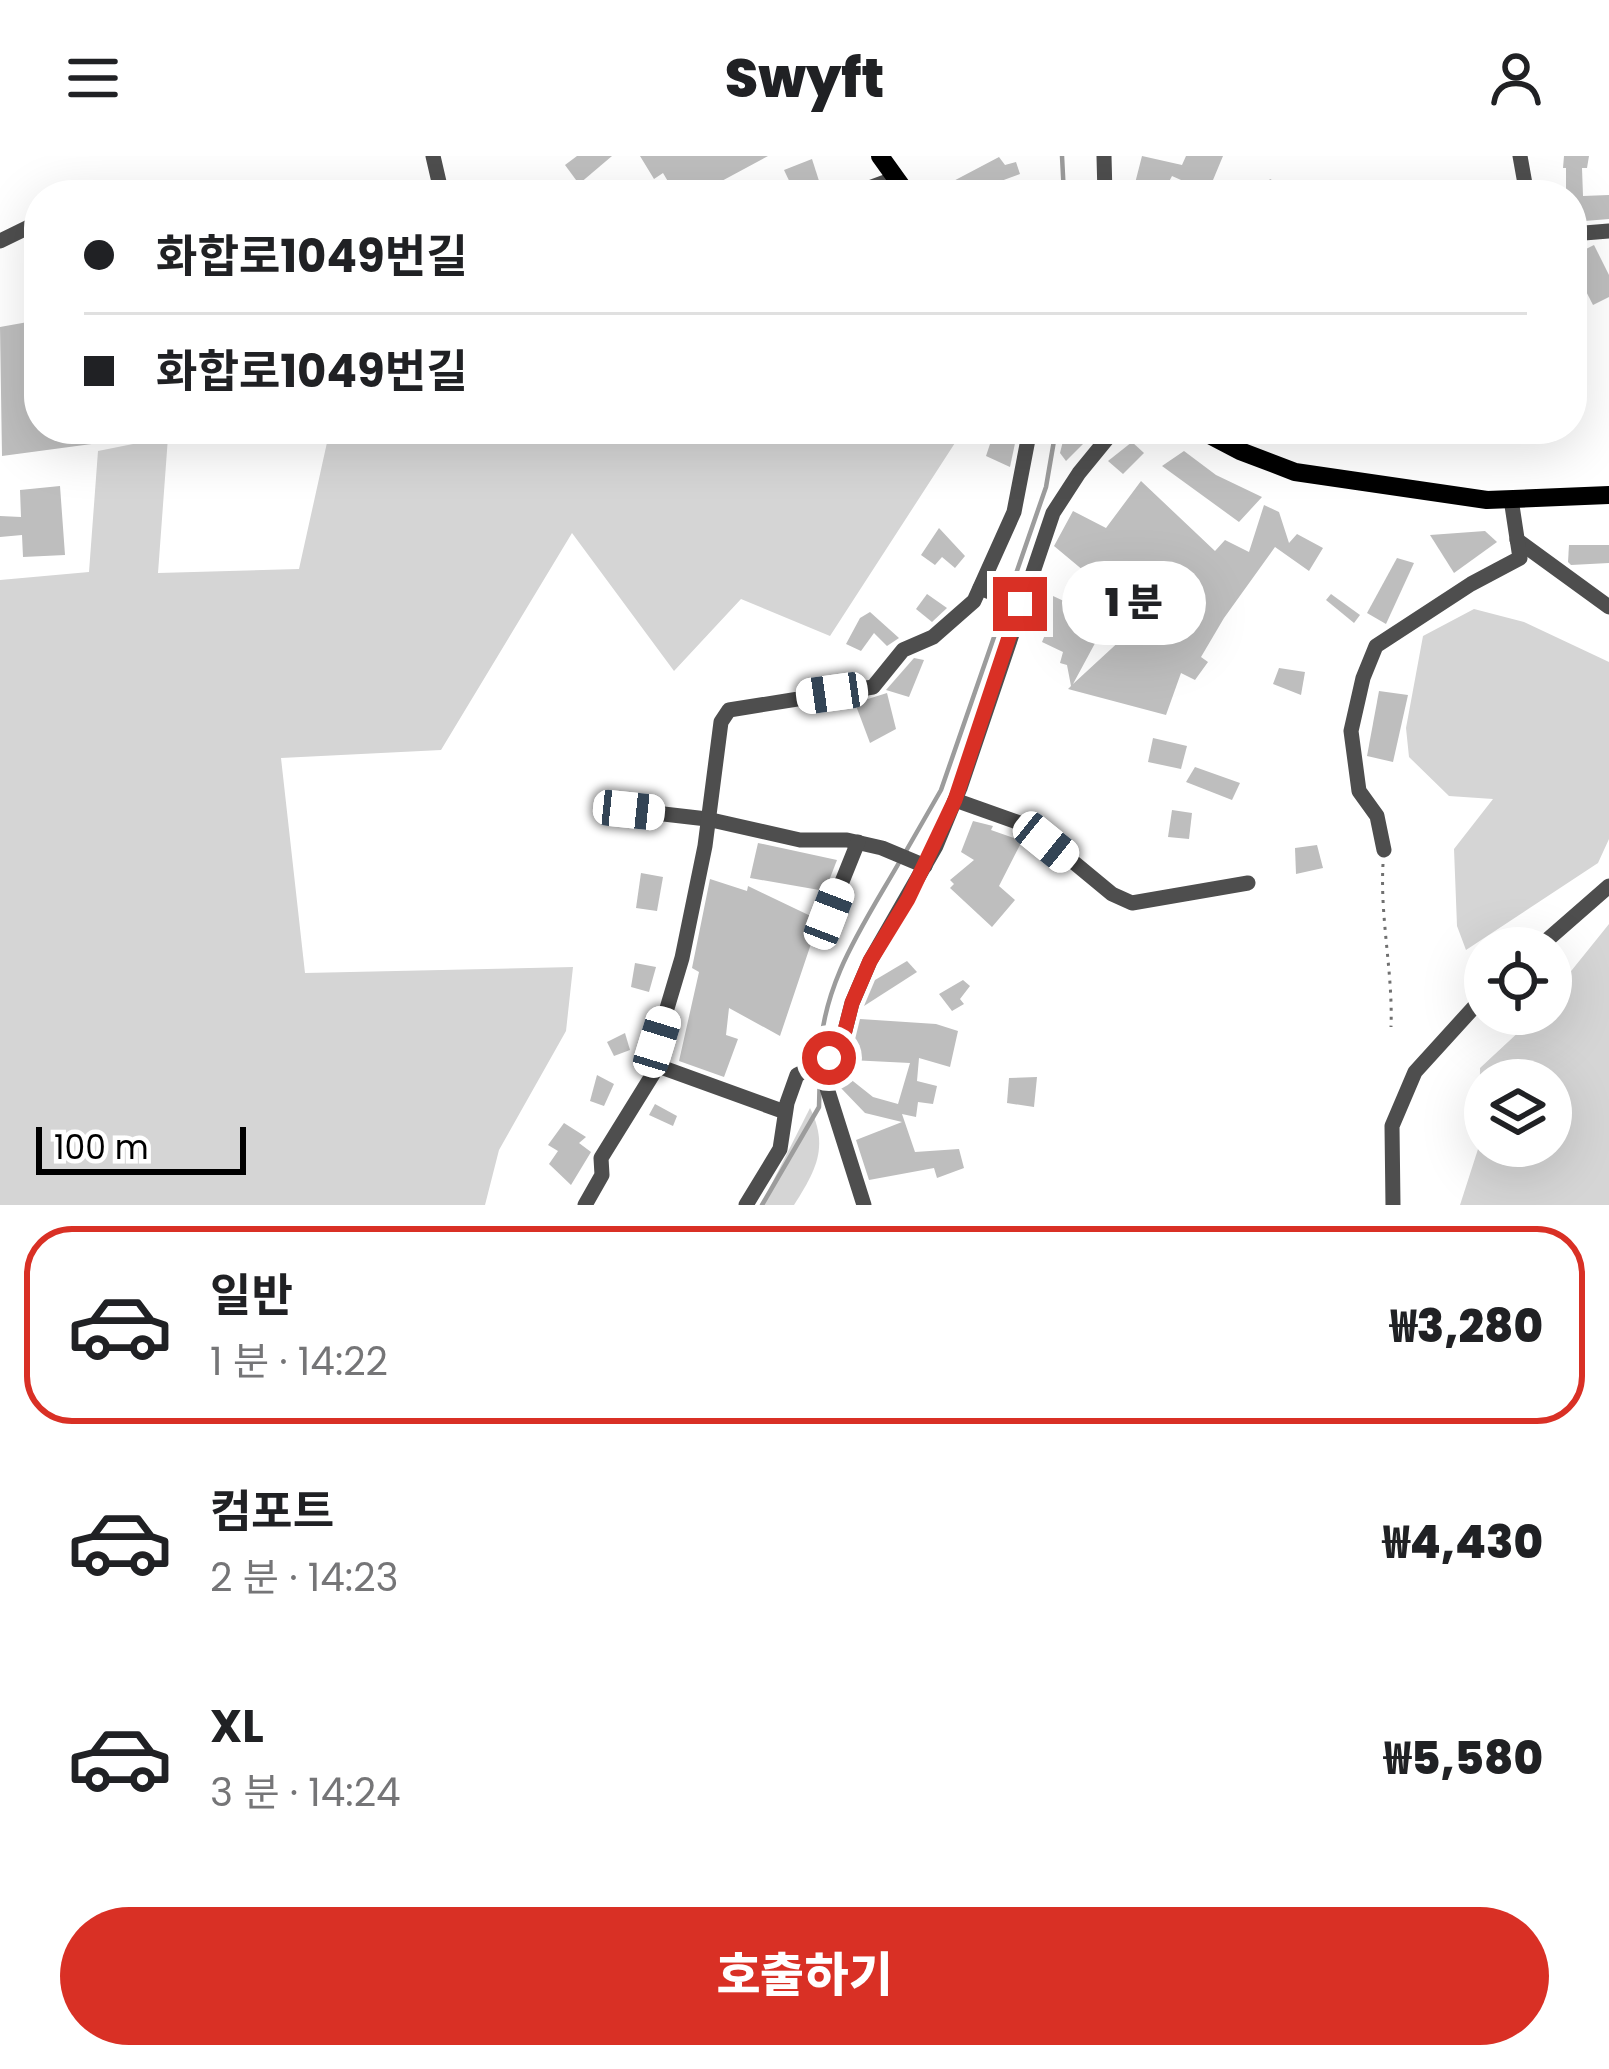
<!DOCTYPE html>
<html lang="ko">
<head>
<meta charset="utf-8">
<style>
	body { margin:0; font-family:Poppins,"Noto Sans KR",sans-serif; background:#f6f6f6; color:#202124; height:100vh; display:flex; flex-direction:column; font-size:45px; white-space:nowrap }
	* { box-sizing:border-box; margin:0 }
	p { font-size:39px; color:#757577 }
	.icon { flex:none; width:66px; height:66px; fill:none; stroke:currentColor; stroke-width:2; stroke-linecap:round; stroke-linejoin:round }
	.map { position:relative; height:1049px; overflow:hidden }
	.side { display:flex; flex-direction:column; background:#fff; flex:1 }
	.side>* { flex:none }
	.hud { position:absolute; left:24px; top:24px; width:1563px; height:264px; border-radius:48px; box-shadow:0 12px 48px #0002; display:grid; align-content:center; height:264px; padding:0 60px; background:#fff }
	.tools { position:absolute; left:1464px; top:771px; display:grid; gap:24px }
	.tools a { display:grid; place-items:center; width:108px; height:108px; border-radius:50%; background:#fff; box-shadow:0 12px 48px #0002; font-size:60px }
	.scale { position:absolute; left:36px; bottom:30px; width:210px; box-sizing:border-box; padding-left:12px; border:6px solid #000; border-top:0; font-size:33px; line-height:42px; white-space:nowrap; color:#000; -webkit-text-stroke:9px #fff; paint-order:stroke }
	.end { position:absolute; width:54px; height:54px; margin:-27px; border:15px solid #d93025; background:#fff; box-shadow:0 0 0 6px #fff }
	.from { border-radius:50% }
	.bubble { position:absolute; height:84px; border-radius:42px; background:#fff; box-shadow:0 12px 48px #0002; font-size:39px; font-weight:800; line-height:84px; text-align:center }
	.car { position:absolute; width:36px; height:72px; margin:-36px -18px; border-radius:15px; box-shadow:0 0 9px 3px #0007; background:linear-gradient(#fff 24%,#345 0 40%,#fff 0 76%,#345 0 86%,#fff 0) }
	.hud b { display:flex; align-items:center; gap:42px; height:114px; font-size:45px }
	.hud b+b { border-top:3px solid #e0e0e0 }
	.hud i { width:30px; height:30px; background:#202124 }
	ul { padding:21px 0 0; list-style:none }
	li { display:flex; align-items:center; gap:36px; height:198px; margin:0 24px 18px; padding:0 36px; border:6px solid transparent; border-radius:48px }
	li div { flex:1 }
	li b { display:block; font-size:45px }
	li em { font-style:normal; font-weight:800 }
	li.on { border-color:#d93025 }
	li>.icon { width:108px; height:108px; stroke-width:1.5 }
	.primary-button { display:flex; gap:24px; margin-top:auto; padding:24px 60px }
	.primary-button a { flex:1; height:138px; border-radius:72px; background:#d93025; color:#fff; font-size:48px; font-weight:800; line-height:138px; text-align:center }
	header { display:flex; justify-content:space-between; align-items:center; height:156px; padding:0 60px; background:#fff; font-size:54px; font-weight:800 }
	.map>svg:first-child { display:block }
</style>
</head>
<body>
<header><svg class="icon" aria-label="menu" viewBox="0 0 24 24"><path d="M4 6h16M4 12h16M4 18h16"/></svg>Swyft<svg class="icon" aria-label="person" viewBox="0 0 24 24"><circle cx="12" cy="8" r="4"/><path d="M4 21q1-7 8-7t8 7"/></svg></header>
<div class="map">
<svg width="1609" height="1049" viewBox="0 0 1609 1049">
	<rect width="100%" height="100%" fill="#fff"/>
	<g fill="#d5d5d5" fill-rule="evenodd">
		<polygon points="330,273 964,273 830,480 741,443 674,515 572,377 441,594 281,602 305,817 573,811 566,875 499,994 485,1049 0,1049 0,424 89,416 98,295 168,281 158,417 299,413"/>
		<polygon points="1474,453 1524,466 1609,506 1609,683 1598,707 1466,794 1457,770 1454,693 1493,643 1449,640 1409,601 1406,572 1423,480"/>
		<path d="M1609,768V1049H1460L1479,990L1480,912L1538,858H1551V840ZM1551,924V990H1485V924Z"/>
		<path d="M810,952C829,991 816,1014 794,1049H761Z"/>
	</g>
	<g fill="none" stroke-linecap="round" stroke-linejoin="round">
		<g stroke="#9c9c9c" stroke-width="4.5">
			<polyline points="1062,0 1064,39"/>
			<polyline points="906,695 941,634 1046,331 1056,273"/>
			<path d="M820,903C821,828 864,768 900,705"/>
			<polyline points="762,1049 819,951 820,914"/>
		</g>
	</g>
	<g fill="#bebebe">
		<polygon points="577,0 612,0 579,28 565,9"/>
		<polygon points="640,0 768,0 718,27 724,39 676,39 663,17 654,23"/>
		<polygon points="1142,0 1182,9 1186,0 1223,0 1208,36 1172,20 1162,39 1132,39"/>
		<polygon points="1564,0 1589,0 1587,12 1582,12 1583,40 1609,39 1609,63 1572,66 1572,39 1566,39 1566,12 1563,12"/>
		<polygon points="999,1 1005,9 1016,6 1020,18 1001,25 1000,34 992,39 976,39 974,35 952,39 944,30"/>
		<polygon points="812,3 820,28 794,35 784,14"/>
		<polygon points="1270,23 1299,39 1259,39"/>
		<polygon points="1594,89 1609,119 1609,141 1593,149 1572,108 1572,100"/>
		<polygon points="39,164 39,273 128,273 129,283 2,300 0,171"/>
		<polygon points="995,273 1018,273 1010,311 986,300"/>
		<polygon points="1066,273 1085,273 1080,280 1086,285 1066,305 1060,297"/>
		<polygon points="1132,286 1144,297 1123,318 1108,305"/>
		<polygon points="1184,295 1216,319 1262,341 1239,366 1162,310"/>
		<polygon points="1141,325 1215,395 1225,384 1249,396 1264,349 1279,356 1289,387 1297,378 1323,392 1309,415 1275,391 1224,462 1201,501 1208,506 1195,524 1181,517 1166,559 1068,533 1071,530 1067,509 1060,507 1063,496 1042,486 1052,462 1034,455 1040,434 1107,465 1073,528 1124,481 1138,447 1084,415 1054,390 1073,355 1106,372"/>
		<polygon points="60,330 65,399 23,401 22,379 0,381 0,360 21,361 20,334"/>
		<polygon points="939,372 965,400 955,412 942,401 935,409 921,399"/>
		<polygon points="1485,375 1497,386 1454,417 1430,379"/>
		<polygon points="1569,389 1609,389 1609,407 1571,409 1568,406"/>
		<polygon points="1397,402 1414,407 1386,468 1367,457"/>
		<polygon points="927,438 947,452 932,466 916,453"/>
		<polygon points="1331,438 1360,459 1354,467 1326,444"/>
		<polygon points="870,456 899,482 887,490 874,477 861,495 846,488 860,462"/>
		<polygon points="914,502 924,504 909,541 886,534"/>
		<polygon points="1279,512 1305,516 1301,539 1273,528"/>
		<polygon points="1379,535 1408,539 1393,606 1367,600"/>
		<polygon points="887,537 896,573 870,587 855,547"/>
		<polygon points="1153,582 1187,590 1181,613 1148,606"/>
		<polygon points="1195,611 1240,627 1232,644 1186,626"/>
		<polygon points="1172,654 1192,657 1189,683 1168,681"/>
		<polygon points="973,665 993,670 991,674 1022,685 999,730 1015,744 992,771 950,732 954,728 950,724 974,704 961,696"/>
		<polygon points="758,687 837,704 825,735 750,722"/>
		<polygon points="1317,689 1323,712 1296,718 1295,692"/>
		<polygon points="641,717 663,721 657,755 636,752"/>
		<polygon points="710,723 747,735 748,730 819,764 780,880 729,852 726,879 738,883 724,921 679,905 699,816 692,812"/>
		<polygon points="907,805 917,816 864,850 875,824"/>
		<polygon points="635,807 656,811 649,836 631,831"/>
		<polygon points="963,824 970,830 960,843 964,848 952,855 939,838"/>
		<polygon points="860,863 936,868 958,875 950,911 919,902 917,925 937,930 933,948 918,946 916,961 902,958 915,996 959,993 964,1012 937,1022 934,1012 869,1024 856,984 902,966 865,957 839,930 844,918 873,941 898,948 910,907 850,904"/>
		<polygon points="625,877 630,894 614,900 607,886"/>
		<polygon points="597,919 614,928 604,950 590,945"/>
		<polygon points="1037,921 1034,951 1007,947 1009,922"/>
		<polygon points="655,948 677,960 673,970 649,959"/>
		<polygon points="564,967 586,981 579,987 591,996 571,1029 549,1008 558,995 548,989"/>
	</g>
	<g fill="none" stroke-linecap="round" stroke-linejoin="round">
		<path stroke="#707070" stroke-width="3" stroke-dasharray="3 6" stroke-linecap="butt" d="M1383,708C1380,763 1393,816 1391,871"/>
		<g stroke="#4e4e4e" stroke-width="15">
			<polyline points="433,0 442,39"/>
			<polyline points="1104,0 1105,39"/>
			<polyline points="1520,0 1527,39"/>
			<polyline points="850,39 896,22"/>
			<polyline points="1572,78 1609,75"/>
			<polyline points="0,85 39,66"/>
			<polyline points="1517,384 1609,451"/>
			<polyline points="980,432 1020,448"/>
			<polyline points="955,644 1031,671 1112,738 1132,747 1248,727"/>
			<polyline points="629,654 707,663 800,684 847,684 882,692 925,710"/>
			<polyline points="1384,694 1377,660 1359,635 1351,575 1363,522 1376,490 1471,428 1520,402 1511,343"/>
			<polyline points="829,758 858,686"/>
			<polyline points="1538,792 1609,730"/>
			<polyline points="839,898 826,929 864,1049"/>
			<polyline points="658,910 785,956"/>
			<polyline points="585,1049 602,1019 601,1002 658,910 657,886 682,802 705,690 721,566 729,554 873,531 903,494 933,481 974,445 1014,356 1030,273"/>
			<polyline points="746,1049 780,993 787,947 797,919 839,898 852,847 870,805 936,690 960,632 1053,357 1079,317 1115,273"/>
			<polyline points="1393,1049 1392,970 1415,916 1485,839"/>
		</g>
		<g stroke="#000" stroke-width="18">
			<polyline points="880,0 908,39"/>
			<polyline points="1198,273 1240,295 1295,316 1487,344 1609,339"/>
		</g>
	</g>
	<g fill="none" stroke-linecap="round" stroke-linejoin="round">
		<polyline stroke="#d93025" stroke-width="15" points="829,902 839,898 852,847 870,805 908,743 955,644 1020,448"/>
	</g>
</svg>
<div class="tools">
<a><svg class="icon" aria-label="locate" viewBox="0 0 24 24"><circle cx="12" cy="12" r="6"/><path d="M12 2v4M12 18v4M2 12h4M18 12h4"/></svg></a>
<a><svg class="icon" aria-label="layers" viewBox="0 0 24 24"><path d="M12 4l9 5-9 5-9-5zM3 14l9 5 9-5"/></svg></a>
</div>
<div class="scale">100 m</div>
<i class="end from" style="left:829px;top:902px"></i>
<i class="end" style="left:1020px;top:448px"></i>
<div class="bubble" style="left:1062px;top:405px;width:144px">1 분</div>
<i class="car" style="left:832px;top:537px;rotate:262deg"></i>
<i class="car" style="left:629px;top:654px;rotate:96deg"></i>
<i class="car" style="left:1046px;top:686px;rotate:129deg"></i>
<i class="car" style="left:829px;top:758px;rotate:21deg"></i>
<i class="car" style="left:657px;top:886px;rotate:17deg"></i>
<div class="hud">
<b><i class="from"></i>화합로1049번길</b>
<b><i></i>화합로1049번길</b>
</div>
</div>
<section class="side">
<ul>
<li class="on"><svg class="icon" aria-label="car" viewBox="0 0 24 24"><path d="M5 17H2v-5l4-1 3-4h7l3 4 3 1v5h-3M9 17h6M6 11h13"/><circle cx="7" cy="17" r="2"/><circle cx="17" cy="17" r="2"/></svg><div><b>일반</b><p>1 분 · 14:22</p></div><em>₩3,280</em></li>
<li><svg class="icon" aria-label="car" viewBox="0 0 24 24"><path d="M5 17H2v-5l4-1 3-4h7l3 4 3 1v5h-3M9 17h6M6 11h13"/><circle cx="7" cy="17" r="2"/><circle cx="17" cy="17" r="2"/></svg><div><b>컴포트</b><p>2 분 · 14:23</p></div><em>₩4,430</em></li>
<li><svg class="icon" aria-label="car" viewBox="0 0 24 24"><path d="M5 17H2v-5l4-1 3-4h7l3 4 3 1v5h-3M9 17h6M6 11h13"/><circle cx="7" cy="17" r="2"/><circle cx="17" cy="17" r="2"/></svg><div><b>XL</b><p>3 분 · 14:24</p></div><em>₩5,580</em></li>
</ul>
<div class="primary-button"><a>호출하기</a></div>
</section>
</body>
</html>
